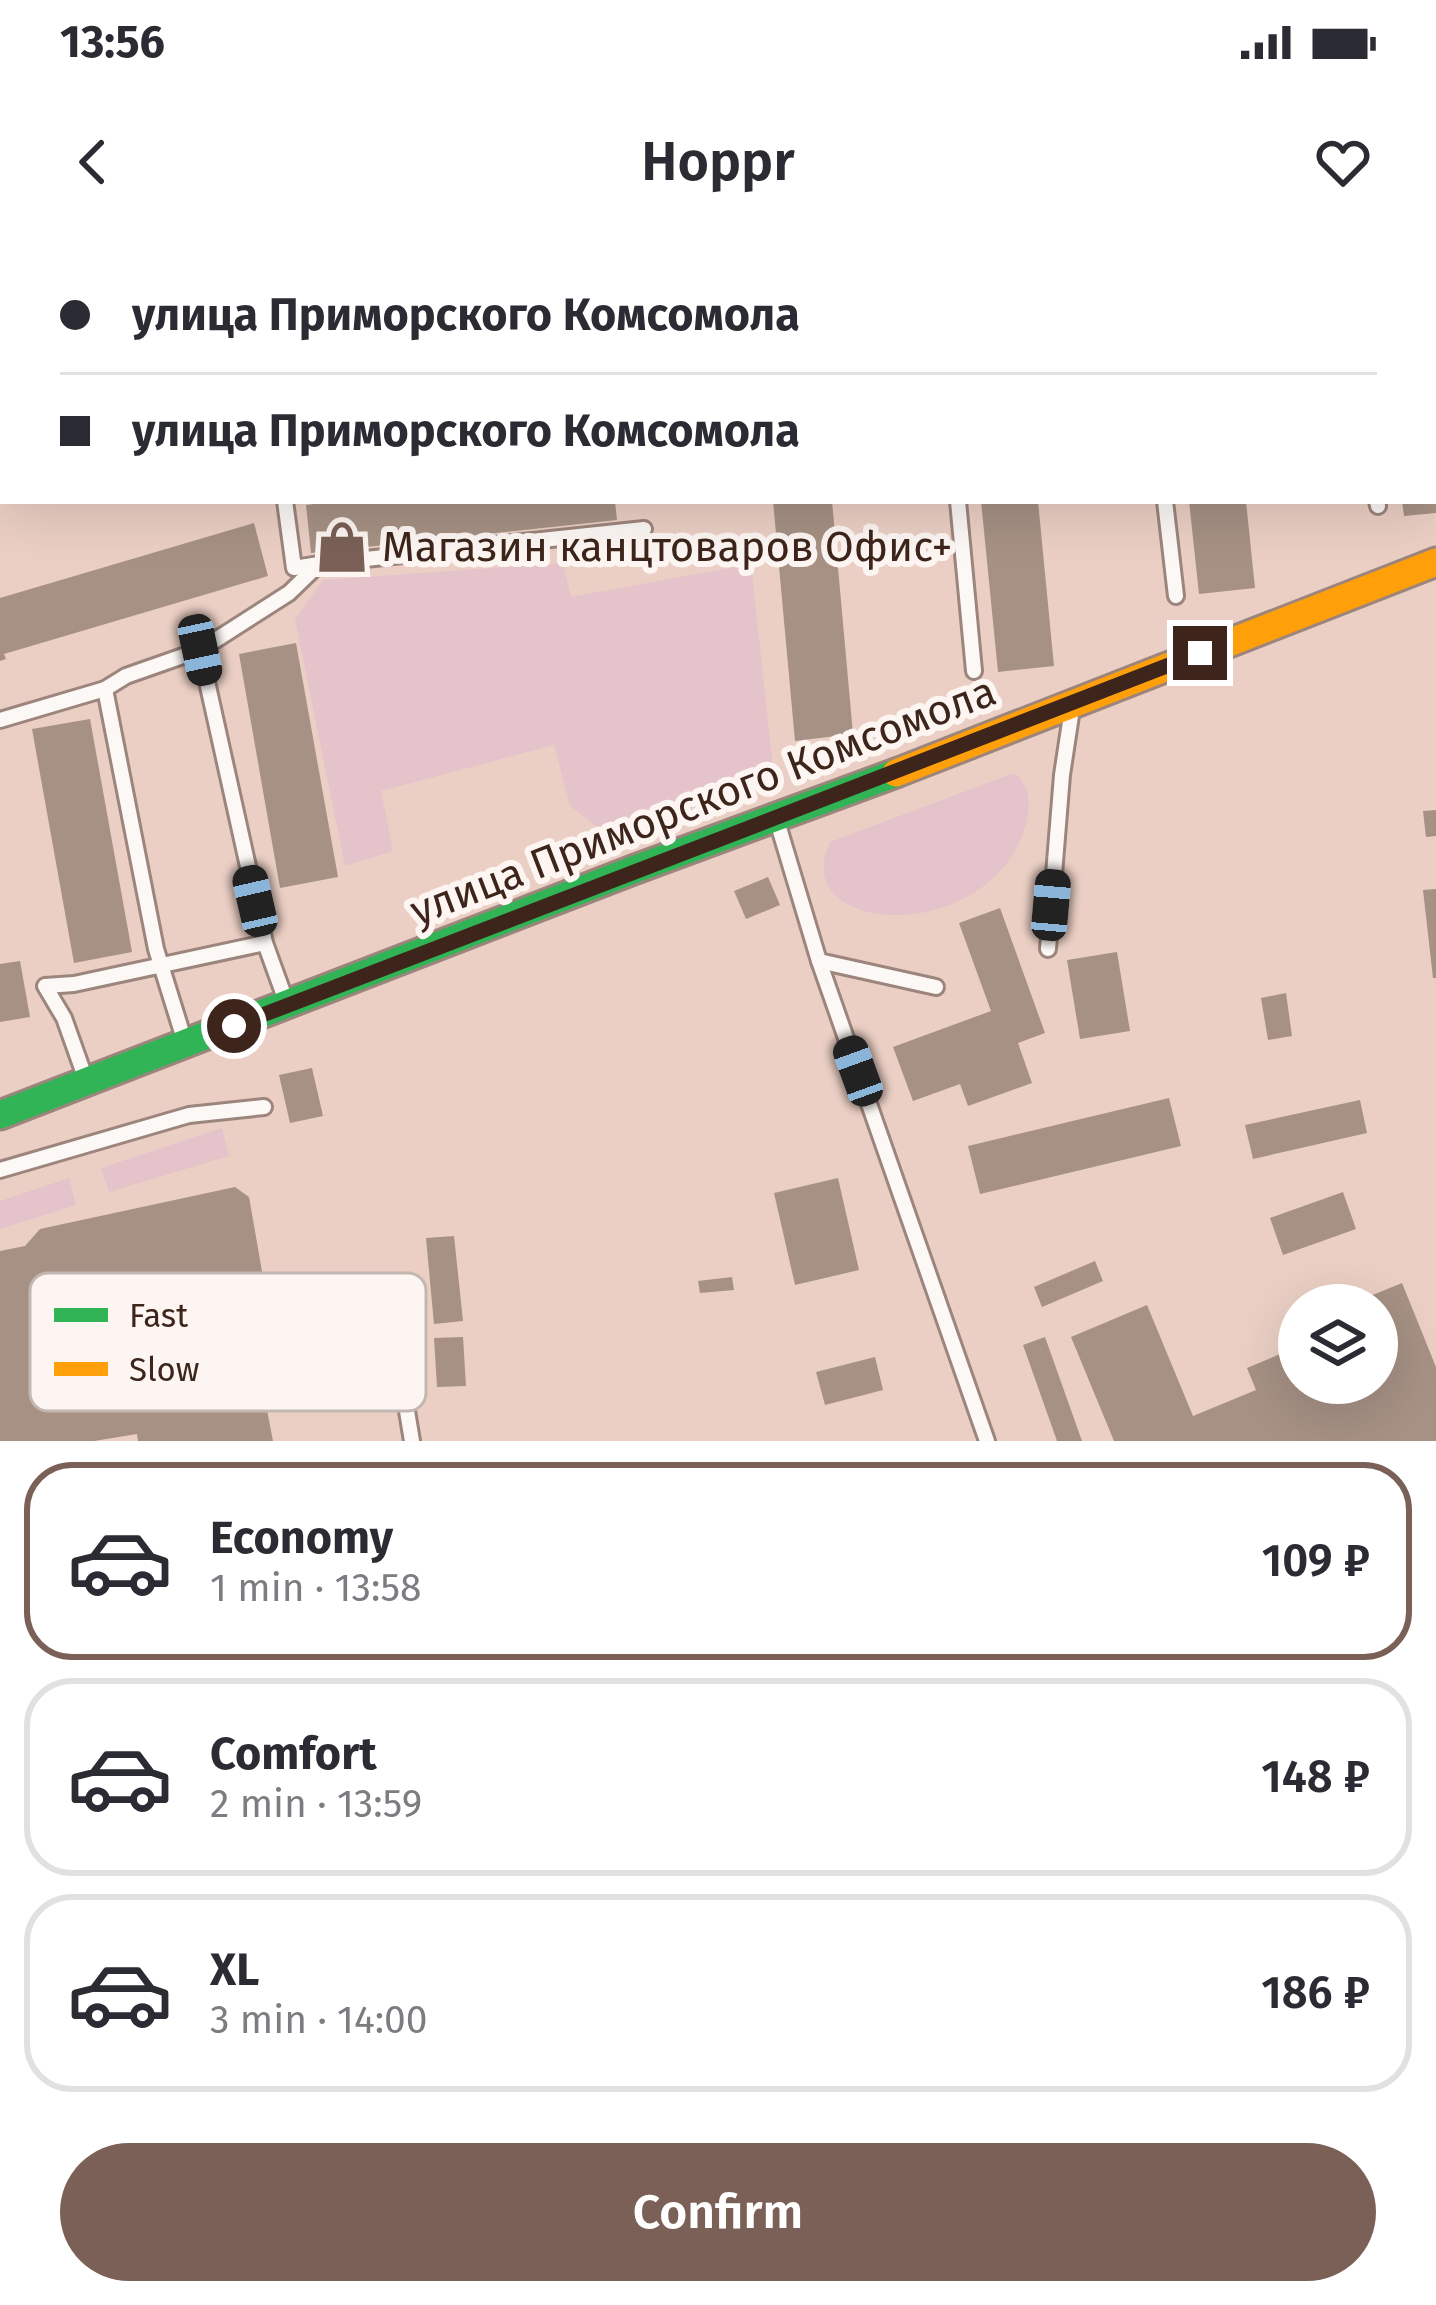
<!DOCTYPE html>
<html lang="en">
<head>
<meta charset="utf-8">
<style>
	body { margin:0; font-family:"Fira Sans",sans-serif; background:#f7f7f7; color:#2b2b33; height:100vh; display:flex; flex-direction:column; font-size:45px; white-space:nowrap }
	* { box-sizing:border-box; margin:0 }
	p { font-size:39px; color:#7c7c81 }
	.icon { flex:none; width:66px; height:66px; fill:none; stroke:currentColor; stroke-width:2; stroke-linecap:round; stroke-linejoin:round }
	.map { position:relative; height:1201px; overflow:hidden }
	.drawer { display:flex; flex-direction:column; background:#fff; flex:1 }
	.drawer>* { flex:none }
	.hud { position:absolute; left:0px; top:0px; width:1437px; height:264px; box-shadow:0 12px 48px #0002; display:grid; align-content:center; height:264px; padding:0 60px; background:#fff }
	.controls { position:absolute; left:1278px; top:1044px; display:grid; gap:24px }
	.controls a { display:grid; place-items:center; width:120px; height:120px; border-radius:50%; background:#fff; box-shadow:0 12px 48px #0002; font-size:60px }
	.end { position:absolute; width:54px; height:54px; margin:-27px; border:15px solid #3d251b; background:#fff; box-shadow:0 0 0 6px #fff }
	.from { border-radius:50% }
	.car { position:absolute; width:36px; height:72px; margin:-36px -18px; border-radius:15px; box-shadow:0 0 9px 3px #0007; background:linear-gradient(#222 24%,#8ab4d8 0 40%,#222 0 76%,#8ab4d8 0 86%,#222 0) }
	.hud b { display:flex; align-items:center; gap:42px; height:114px; font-size:45px }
	.hud b+b { border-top:3px solid #e1e1e2 }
	.hud i { width:30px; height:30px; background:#2b2b33 }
	ul { padding:21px 0 0; list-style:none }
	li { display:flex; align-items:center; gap:36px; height:198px; margin:0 24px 18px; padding:0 36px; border:6px solid #e1e1e2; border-radius:48px }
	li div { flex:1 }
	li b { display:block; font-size:45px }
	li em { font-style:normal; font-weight:600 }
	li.on { border-color:#7a6056 }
	li>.icon { width:108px; height:108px; stroke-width:1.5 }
	.action { display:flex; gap:24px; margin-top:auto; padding:24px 60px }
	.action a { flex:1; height:138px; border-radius:72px; background:#7a6056; color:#fff; font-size:48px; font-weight:600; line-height:138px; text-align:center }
	.status { display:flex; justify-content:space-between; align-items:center; height:84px; padding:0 60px; background:#fff; direction:ltr }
	.status svg { height:33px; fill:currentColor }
	header { display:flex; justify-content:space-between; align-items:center; height:156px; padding:0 60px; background:#fff; font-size:54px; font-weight:600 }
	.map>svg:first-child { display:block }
</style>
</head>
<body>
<div class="status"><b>13:56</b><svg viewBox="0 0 49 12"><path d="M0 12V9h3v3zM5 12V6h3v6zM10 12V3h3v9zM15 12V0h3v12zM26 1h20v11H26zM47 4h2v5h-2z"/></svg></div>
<header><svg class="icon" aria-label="back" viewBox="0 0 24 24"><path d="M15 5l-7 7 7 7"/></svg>Hoppr<svg class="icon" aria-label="heart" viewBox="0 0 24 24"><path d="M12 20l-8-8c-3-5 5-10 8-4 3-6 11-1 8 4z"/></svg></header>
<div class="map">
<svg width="1436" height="1201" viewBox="0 0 1436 1201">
	<rect width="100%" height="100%" fill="#ebcfc4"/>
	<g fill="#e4c3ca">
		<polygon points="563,323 571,357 751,324 773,528 611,597 570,566 554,505 381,551 393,611 345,626 295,379 323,340"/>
		<path d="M1014,533C1030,545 1031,565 1026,584C992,708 785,697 830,602Z"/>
		<polygon points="222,888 229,916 109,952 101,928"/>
		<polygon points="69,938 76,965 0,989 0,961"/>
	</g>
	<g fill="#a69184">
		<polygon points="339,261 615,261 617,280 311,313 306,265"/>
		<polygon points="773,261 832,261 853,494 795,501"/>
		<polygon points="981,261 1038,261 1054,426 998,432"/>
		<polygon points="1189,261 1246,261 1255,348 1199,354"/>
		<polygon points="1402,261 1436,261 1436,273 1404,276"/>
		<polygon points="254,283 268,336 4,414 6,419 0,421 0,358"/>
		<polygon points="296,403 338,637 280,648 239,414"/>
		<polygon points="90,479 132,712 74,723 32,489"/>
		<polygon points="1436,570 1436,596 1426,597 1423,571"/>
		<polygon points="768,637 780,665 746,679 734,651"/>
		<polygon points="1436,649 1436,738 1433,738 1423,650"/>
		<polygon points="1000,668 1045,793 1018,803 1032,843 968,866 960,844 913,861 893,807 991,771 959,683"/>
		<polygon points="1117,712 1130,791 1080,799 1067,720"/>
		<polygon points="20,721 30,777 0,782 0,724"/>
		<polygon points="1286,753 1292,796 1268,800 1261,758"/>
		<polygon points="312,828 323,876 290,883 279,835"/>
		<polygon points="1169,858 1181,906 980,954 968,906"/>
		<polygon points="1360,860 1367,893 1253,919 1245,885"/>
		<polygon points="838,938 859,1030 795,1045 774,953"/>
		<polygon points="235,947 249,957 273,1094 257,1118 273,1201 138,1201 137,1194 94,1201 0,1201 0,1011 25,1006 40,989"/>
		<polygon points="1343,952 1356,989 1283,1015 1270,978"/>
		<polygon points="454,996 463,1081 434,1084 426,998"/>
		<polygon points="1095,1021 1103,1041 1042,1067 1034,1047"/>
		<polygon points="732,1037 734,1050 700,1053 698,1041"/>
		<polygon points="1402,1043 1436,1127 1436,1201 1114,1201 1071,1097 1147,1065 1193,1176 1256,1150 1247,1128 1285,1112 1299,1143 1377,1143 1377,1065 1348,1065"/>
		<polygon points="463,1097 466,1146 437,1147 434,1098"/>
		<polygon points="1045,1097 1082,1201 1057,1201 1023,1105"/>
		<polygon points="875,1117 883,1150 825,1165 816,1132"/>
	</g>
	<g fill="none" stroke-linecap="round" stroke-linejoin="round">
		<g stroke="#9c857c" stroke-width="20">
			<g id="lane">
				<polyline points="611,0 612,3"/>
				<polyline points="1354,0 1355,3"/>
				<polyline points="285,261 294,328 319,324"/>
				<polyline points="958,261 974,431"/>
				<polyline points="1165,261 1176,356"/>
				<polyline points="1377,261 1378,266"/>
				<polyline points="200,410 289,353 319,324 644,289"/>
				<polyline points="0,480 105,449"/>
				<polyline points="777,581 819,721 987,1201"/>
				<polyline points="1048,709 1062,535 1072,469"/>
				<polyline points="819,721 936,747"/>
				<polyline points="184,799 156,709 105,449 126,436 200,410 265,703 286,761"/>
				<polyline points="85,837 64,778 45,746 74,744 265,703"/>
				<polyline points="0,930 189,875 264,867"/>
				<polyline points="384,1143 405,1159 412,1201"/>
			</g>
		</g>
		<g stroke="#9c857c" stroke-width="33">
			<polyline id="fast" points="0,875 633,630 896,533"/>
		</g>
		<g stroke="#9c857c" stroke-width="33">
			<polyline id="slow" points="896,533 1436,322"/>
		</g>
		<use href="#lane" stroke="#fcf8f6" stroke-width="14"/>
		<use href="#fast" stroke="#30b455" stroke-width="27"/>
		<use href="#slow" stroke="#ff9f0a" stroke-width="27"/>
	</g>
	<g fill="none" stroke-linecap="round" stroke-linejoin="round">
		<path stroke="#3d251b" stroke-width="15" d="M234,786C557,663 878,538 1200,413"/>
	</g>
	<defs>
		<g id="shop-bare" transform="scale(4.14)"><path d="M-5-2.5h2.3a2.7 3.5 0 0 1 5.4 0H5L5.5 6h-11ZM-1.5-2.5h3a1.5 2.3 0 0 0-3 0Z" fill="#7a6056" stroke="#fcf5f2" stroke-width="2.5" paint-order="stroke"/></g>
	</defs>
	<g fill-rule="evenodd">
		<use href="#shop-bare" x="342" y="307"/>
	</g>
	<g text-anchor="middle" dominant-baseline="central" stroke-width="12" stroke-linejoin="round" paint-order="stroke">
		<g font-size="42" fill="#3d251b" stroke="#fcf5f2" text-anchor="start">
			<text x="382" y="307">Магазин канцтоваров Офис+</text>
		</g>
		<g font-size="42" fill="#3d251b" stroke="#fcf5f2">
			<text transform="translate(703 561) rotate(-21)">улица Приморского Комсомола</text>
		</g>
	</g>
	<rect x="30" y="1033" width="396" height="138" rx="18" fill="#fcf5f2" stroke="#c3b7b2" stroke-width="3"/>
	<rect x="54" y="1068" width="54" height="14" fill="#30b455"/>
	<rect x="54" y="1122" width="54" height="14" fill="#ff9f0a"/>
	<g font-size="33" fill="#3d251b">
		<text x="129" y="1087">Fast</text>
		<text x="129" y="1141">Slow</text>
	</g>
</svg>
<div class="controls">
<a><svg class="icon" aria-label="layers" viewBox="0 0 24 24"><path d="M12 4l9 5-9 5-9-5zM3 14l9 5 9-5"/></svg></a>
</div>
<i class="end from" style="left:234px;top:786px"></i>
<i class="end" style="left:1200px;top:413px"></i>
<i class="car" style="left:200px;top:410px;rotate:168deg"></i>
<i class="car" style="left:255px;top:661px;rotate:347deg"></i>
<i class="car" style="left:1051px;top:665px;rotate:5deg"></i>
<i class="car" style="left:858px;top:831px;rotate:340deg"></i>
<div class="hud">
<b><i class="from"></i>улица Приморского Комсомола</b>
<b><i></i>улица Приморского Комсомола</b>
</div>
</div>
<section class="drawer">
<ul>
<li class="on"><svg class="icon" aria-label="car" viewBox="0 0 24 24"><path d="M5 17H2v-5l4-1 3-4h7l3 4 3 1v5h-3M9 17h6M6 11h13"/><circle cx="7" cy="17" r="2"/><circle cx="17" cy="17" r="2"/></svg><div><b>Economy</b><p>1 min · 13:58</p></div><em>109 ₽</em></li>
<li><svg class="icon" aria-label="car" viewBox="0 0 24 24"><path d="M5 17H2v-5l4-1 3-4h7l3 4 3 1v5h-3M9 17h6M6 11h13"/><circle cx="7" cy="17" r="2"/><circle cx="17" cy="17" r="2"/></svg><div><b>Comfort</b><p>2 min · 13:59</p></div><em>148 ₽</em></li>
<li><svg class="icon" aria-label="car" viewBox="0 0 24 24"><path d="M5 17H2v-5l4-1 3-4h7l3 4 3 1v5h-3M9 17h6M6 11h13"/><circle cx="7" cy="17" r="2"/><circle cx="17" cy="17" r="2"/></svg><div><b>XL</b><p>3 min · 14:00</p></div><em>186 ₽</em></li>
</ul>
<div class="action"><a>Confirm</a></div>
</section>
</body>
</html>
